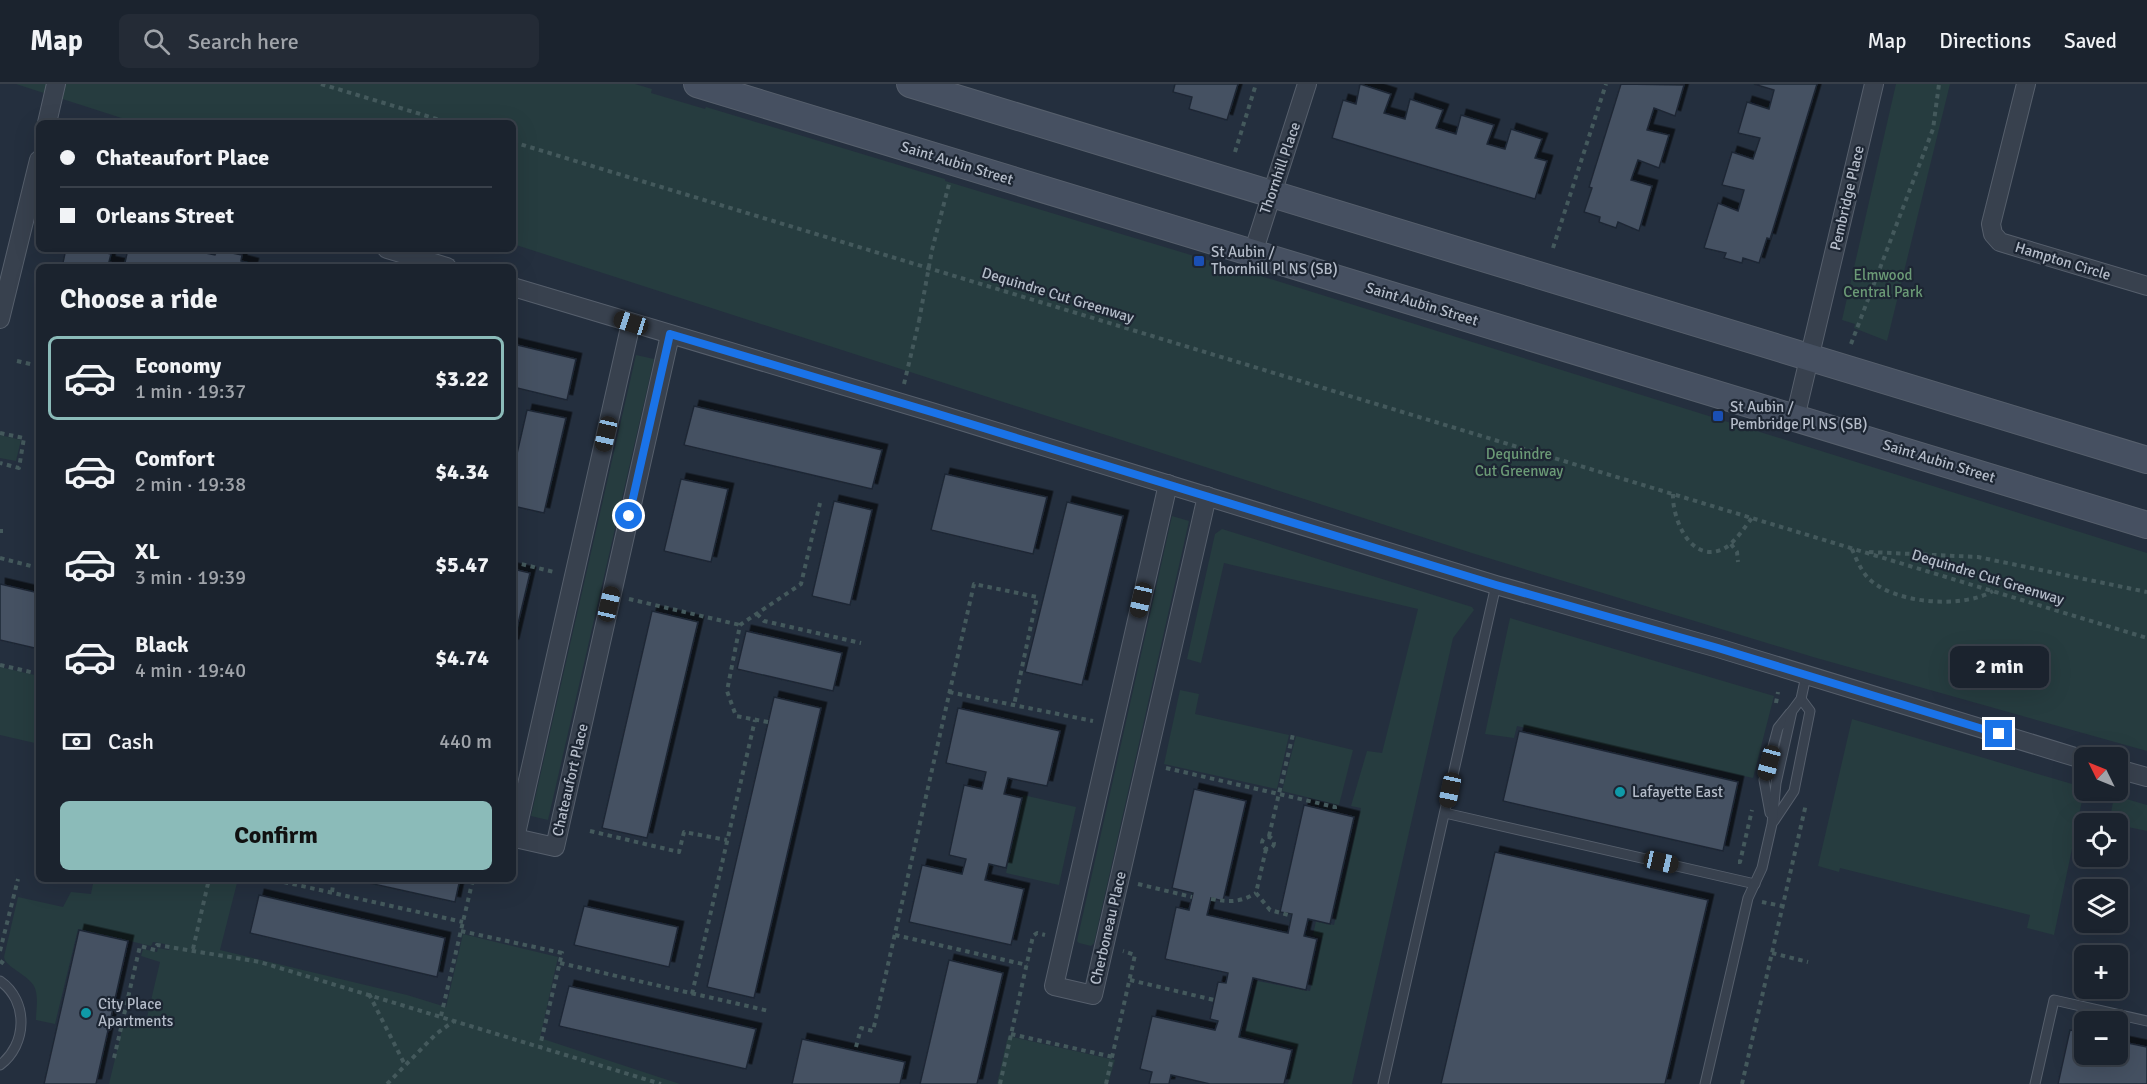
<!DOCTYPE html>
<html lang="en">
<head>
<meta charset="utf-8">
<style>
	body { margin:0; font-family:Signika,sans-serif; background:#242b36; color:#f1f3f6; height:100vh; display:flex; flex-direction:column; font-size:22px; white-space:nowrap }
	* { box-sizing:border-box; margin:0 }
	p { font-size:20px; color:#a0a4aa }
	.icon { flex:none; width:33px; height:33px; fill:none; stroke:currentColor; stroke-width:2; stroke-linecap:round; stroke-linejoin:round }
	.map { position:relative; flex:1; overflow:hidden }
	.drawer { position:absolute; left:36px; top:180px; width:480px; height:618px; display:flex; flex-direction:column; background:#1b232e; border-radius:9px; box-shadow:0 6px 24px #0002,0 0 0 2px #39404a }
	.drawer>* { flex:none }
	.guide { position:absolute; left:36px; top:36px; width:480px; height:132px; border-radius:9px; box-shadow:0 6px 24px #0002,0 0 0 2px #39404a; display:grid; align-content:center; height:132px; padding:0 24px; background:#1b232e }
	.needle { width:39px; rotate:313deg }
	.fabs { position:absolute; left:2074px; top:663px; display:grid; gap:12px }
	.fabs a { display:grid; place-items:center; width:54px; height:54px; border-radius:9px; background:#1b232e; box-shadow:0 6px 24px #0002,0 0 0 2px #39404a; font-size:30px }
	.end { position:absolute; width:27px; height:27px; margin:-14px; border:8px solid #1a73e8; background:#fff; box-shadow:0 0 0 3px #fff }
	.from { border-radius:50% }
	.bubble { position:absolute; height:42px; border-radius:9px; background:#1b232e; box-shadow:0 6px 24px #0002,0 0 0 2px #39404a; font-size:20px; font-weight:700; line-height:42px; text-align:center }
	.car { position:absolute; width:18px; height:36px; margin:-18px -9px; border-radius:8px; box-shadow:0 0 4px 2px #0007; background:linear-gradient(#222 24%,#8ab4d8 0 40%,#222 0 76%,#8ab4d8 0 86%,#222 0) }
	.guide b { display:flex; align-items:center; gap:21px; height:57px; font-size:22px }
	.guide b+b { border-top:2px solid #39404a }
	.guide i { width:15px; height:15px; background:#f1f3f6 }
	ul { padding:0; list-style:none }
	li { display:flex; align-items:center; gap:18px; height:84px; margin:0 12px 9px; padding:0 12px; border:3px solid transparent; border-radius:9px }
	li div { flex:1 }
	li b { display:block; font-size:22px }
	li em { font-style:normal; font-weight:700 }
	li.current { border-color:#8bbbb9 }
	li>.icon { width:54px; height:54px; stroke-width:1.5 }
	h2 { padding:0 24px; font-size:27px; line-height:72px }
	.pay { display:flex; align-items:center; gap:15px; height:66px; padding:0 24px; font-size:22px }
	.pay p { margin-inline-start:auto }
	.button { display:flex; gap:12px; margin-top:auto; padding:12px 24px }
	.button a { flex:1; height:69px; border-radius:9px; background:#8bbbb9; color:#111; font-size:24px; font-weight:700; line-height:69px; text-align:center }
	header { display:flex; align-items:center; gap:36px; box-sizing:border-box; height:84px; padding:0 30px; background:#1b232e; border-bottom:2px solid #39404a }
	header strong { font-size:28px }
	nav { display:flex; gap:33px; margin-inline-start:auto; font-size:21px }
	.search { width:420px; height:54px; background:#242b36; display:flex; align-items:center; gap:15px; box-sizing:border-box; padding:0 21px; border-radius:9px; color:#a0a4aa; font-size:22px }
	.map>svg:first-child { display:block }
</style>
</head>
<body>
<header>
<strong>Map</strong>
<div class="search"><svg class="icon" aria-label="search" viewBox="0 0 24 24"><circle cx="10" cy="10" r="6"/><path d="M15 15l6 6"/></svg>Search here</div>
<nav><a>Map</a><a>Directions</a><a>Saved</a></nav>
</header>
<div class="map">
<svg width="2147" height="1000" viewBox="0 0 2147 1000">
	<defs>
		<filter id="shadow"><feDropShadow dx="5.5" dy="-5.5" stdDeviation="0" flood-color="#0009"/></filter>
	</defs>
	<rect width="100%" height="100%" fill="#242f3e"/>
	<g fill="#263c3f">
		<polygon points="16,0 635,0 652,5 651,9 705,25 706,23 945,95 945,97 1274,196 2147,469 2147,667 1813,573 1475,470 513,160 513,39 137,39"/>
		<polygon points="1896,0 1950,0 1887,257 1854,244 1855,240 1842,236"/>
		<polygon points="636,271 654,275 548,736 531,732"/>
		<polygon points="0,351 21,356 16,377 0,374"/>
		<polygon points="1172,432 1189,437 1094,859 1091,862 1079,859 1077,857"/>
		<polygon points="1222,445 1472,523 1474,526 1453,554 1352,1000 1288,1000 1296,963 1245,950 1257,897 1310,907 1322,854 1313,851 1316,837 1334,841 1361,724 1351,722 1367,667 1382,669 1418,525 1224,479 1201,579 1187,575 1215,450"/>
		<polygon points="1510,534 1774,612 1753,694 1517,642 1514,654 1485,650"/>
		<polygon points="0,583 39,592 39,660 0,651"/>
		<polygon points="1180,606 1199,610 1195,630 1289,651 1277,705 1164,680"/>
		<polygon points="1852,635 2079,702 2081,710 2083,712 2054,851 2027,844 2030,831 1840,784 1839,788 1818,782"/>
		<polygon points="1296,652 1353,666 1339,721 1282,707"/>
		<polygon points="1023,711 1076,723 1059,801 1006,789"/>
		<polygon points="2123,714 2147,721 2147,747 2109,739 2113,718 2118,718"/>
		<path d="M94,795H238L220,866L407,911L446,923L463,850L558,873L540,954L680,1000H109L124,937L145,942L160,878L141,872L143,865L157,868L158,864L169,866L170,861L153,858L151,862L78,845L55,940L36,936C36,926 39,912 34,902C27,890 5,883 4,873L18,813L63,823L71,808L91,810Z"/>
		<polygon points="1008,952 1115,976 1108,1000 997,1000"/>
	</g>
	<g fill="#455162" stroke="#1f2835" stroke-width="1.5" filter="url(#shadow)">
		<polygon points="1175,0 1238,0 1227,36 1189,25 1192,13 1173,8"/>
		<polygon points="1360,0 1391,10 1384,29 1405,35 1410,15 1443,26 1436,44 1456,50 1461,31 1494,41 1487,60 1505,65 1511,45 1542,55 1535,74 1547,77 1535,115 1332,54 1343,16 1356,20"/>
		<polygon points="1621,0 1684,1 1675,32 1654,24 1647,46 1669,51 1659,84 1638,76 1631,96 1652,102 1639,147 1618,138 1616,144 1599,138 1600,133 1584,128 1592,104 1589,103"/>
		<polygon points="1754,0 1817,0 1770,155 1767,154 1759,179 1743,174 1742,179 1724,174 1726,169 1704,164 1718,119 1738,127 1744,106 1722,101 1732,68 1753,75 1760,54 1738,49 1747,18 1769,25 1774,6"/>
		<polygon points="66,165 89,165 111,170 109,178 124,181 124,183 62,183"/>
		<polygon points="128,165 206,165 205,169 215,171 217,166 242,171 241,177 253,180 252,183 124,183"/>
		<polygon points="513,260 576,275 567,316 513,303"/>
		<polygon points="694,322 882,366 872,405 684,361"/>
		<polygon points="527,326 566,334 544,429 513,422 513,387"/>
		<polygon points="945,390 1047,413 1033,470 931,446"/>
		<polygon points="681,395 728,405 711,478 664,467"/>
		<polygon points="834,417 872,426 850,521 812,512"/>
		<polygon points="1067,418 1123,432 1082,601 1025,588"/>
		<polygon points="513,485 530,489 513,561"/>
		<polygon points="0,500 39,509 39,565 0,556"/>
		<polygon points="652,527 698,538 647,754 602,744"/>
		<polygon points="746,547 842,569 833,607 737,585"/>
		<polygon points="774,613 821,624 754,914 707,903"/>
		<polygon points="958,624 1060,647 1047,702 1008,694 1004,710 1022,714 1006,784 989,780 985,796 1024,805 1011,861 909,838 922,781 962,790 966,775 949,771 964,701 982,705 986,688 946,679"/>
		<polygon points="1519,647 1738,698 1723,767 1503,717"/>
		<polygon points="1194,705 1246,717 1223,817 1211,814 1207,831 1288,849 1292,830 1280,828 1304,721 1354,733 1330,840 1308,835 1304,852 1317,855 1306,906 1253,894 1239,953 1292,966 1284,1000 1210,1000 1171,991 1169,1000 1149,1000 1152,988 1140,985 1152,932 1215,946 1218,937 1210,935 1218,898 1226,899 1228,889 1165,875 1176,823 1189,826 1193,809 1172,804"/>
		<polygon points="1495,768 1708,816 1665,1000 1441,1000"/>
		<polygon points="360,795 460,795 455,818 360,797"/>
		<polygon points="259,811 445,854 437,893 250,849"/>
		<polygon points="584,822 678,843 669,883 574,861"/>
		<polygon points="79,846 128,857 96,1000 44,1000"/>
		<polygon points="949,876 1003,889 977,1000 920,1000"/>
		<polygon points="569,902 756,945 746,985 559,942"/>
		<polygon points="2070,946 2085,949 2085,970 2118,970 2118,957 2147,963 2147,1000 2058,1000"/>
		<polygon points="802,955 905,978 900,1000 792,1000"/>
	</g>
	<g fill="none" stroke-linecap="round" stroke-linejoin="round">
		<g stroke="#565f6c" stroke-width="11">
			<g id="lane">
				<polyline points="1445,729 1755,800"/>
				<polyline points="1770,729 1764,696 1778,644 1790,629"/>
				<polyline points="1774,737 1794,707 1810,627 1801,615"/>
				<path d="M0,897C29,917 27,961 0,981"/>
				<polyline points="1383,1000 1496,501"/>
				<polyline points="1705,1000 1748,814 1762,784 1772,740 1776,699 1792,627 1801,615 1806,592"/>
				<polyline points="2035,1000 2054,916 2147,937"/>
			</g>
		</g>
		<g stroke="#565f6c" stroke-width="20">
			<g id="street">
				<polyline points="2026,0 1991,140 1993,150 2000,158 2147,202"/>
				<polyline points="47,39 56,0"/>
				<polyline points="387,165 447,183"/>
				<polyline points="1253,169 1307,0"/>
				<polyline points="513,203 935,329 1496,501 1718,564 2085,676"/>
				<polyline points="0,235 39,76"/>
				<polyline points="631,239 515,754 555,763 670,251"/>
				<polyline points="1795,334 1874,0"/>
				<polyline points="1168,400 1054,902 1093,911 1207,412"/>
				<polyline points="2118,685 2147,693"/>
			</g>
		</g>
		<g stroke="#565f6c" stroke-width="28">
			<g id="secondary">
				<polyline points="697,0 2147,441"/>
				<polyline points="910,0 2147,376"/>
			</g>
		</g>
		<g stroke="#44595c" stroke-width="4" stroke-dasharray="4.5 4.5" stroke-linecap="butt">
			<polyline points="321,0 450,39"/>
			<polyline points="513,58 2147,554"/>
			<polyline points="1235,68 1256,0"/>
			<polyline points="1553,164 1606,0"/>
			<polyline points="932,166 949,100"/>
			<polyline points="1851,260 1933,45 1939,0"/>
			<polyline points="17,277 39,282"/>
			<polyline points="904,300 919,237"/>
			<polyline points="0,349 24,354 19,384 0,379"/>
			<path d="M1673,410C1672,435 1691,480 1723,465C1735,459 1744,444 1752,434"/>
			<polyline points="0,447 3,447"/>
			<polyline points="1731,460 1737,468 1738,478"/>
			<path d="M1852,465C1856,475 1861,486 1868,494C1894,520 1962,525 1993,507"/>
			<polyline points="1869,468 1978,473 2147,508"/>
			<polyline points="0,474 39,484"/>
			<polyline points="513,478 554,488"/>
			<polyline points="629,515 740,541"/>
			<polyline points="757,530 764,537 861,559"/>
			<polyline points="0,581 39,590"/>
			<polyline points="949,608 1093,637"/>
			<polyline points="1776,619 1778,608"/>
			<polyline points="768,638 736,632 727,607 740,541 801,500 820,419"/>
			<polyline points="1166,684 1335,723 1335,728"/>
			<polyline points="590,747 679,768 684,748 727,756"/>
			<polyline points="1269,752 1293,650"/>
			<circle cx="1268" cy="759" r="6"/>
			<polyline points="1266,765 1256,809 1270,826 1292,832"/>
			<polyline points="1738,778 1740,778 1752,726"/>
			<polyline points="275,796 463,838"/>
			<polyline points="1138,800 1192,813"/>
			<polyline points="332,808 334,795"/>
			<path d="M1211,815C1229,818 1239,819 1256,809"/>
			<polyline points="1762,818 1782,822"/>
			<polyline points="461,847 562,869 540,962"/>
			<polyline points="895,851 1027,881"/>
			<polyline points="193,865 209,795"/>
			<polyline points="0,867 18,795"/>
			<polyline points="1772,869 1808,878"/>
			<polyline points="0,877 7,882"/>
			<polyline points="560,879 769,927"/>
			<polyline points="1130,896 1214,916"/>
			<polyline points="369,910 405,981"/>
			<polyline points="692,910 755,636"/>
			<polyline points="441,932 473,795"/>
			<polyline points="1011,950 1113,973"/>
			<polyline points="856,963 861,944 873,947 974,500 1037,513 1014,621"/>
			<polyline points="114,974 140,862 155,866 157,861 260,878 661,1000"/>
			<polyline points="387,1000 436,950 454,937"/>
			<polyline points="1000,1000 1033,852 1037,849 1045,851"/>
			<polyline points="1106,1000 1135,871 1123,867"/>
			<polyline points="1742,1000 1806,720"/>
		</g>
		<use href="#lane" stroke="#38414e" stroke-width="9"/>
		<use href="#street" stroke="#38414e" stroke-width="18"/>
		<use href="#secondary" stroke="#465061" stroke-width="26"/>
		<polyline stroke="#44595c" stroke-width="4" stroke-dasharray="4.5 4.5" stroke-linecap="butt" points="919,237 932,166"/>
	</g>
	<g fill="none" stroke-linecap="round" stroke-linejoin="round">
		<polyline stroke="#1a73e8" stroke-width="8" points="629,432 670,250 935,329 1496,501 1718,564 1999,650"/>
	</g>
	<g fill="#1a4fb4" stroke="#1d2633" stroke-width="2">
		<rect x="1193" y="171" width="12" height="12" rx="3"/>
		<rect x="1712" y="326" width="12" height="12" rx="3"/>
	</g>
	<g fill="#0f9aa8" stroke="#1d2633" stroke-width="2">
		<circle cx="1620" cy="708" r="6"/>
		<circle cx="86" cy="929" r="6"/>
	</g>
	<g text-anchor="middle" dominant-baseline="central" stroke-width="4.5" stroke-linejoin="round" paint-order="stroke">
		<g font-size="15" fill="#b4bcc9" stroke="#1d2633">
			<text transform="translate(957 79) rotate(17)">Saint Aubin Street</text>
			<text transform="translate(1280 84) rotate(-71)">Thornhill Place</text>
			<text transform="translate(1847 114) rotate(-77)">Pembridge Place</text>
			<text transform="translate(2063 177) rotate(17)">Hampton Circle</text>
			<text transform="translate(1058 211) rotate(17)">Dequindre Cut Greenway</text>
			<text transform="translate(1422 220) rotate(17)">Saint Aubin Street</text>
			<text transform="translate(1939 377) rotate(17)">Saint Aubin Street</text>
			<text transform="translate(1988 493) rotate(17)">Dequindre Cut Greenway</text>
			<text transform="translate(570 696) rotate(-77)">Chateaufort Place</text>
			<text transform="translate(1108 844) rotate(-77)">Cherboneau Place</text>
		</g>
		<g font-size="15" fill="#b4bcc9" stroke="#1d2633" text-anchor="start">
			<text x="1211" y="168">St Aubin /<tspan x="1211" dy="17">Thornhill Pl NS (SB)</tspan></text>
			<text x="1730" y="323">St Aubin /<tspan x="1730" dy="17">Pembridge Pl NS (SB)</tspan></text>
			<text x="1632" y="708">Lafayette East</text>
			<text x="98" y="920">City Place<tspan x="98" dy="17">Apartments</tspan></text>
		</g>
		<g font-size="15" fill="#6b9a76" stroke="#1d2633">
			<text x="1883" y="191">Elmwood<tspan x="1883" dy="17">Central Park</tspan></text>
			<text x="1519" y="370">Dequindre<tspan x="1519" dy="17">Cut Greenway</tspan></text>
		</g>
	</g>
</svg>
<div class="fabs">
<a><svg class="needle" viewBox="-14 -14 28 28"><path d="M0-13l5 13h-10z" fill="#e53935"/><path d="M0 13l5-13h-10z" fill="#a0a4aa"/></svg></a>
<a><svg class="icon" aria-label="locate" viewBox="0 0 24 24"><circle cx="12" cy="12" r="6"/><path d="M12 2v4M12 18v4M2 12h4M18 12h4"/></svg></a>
<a><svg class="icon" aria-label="layers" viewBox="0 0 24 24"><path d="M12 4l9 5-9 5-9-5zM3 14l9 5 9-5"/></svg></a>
<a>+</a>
<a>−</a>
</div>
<i class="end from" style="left:629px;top:432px"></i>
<i class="end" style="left:1999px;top:650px"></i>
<div class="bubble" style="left:1950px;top:562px;width:99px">2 min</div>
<i class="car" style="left:631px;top:239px;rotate:288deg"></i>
<i class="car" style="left:606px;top:350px;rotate:193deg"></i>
<i class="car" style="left:1141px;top:516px;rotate:193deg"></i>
<i class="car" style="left:609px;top:520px;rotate:13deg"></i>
<i class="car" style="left:1769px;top:679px;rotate:195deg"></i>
<i class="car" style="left:1450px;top:706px;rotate:192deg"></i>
<i class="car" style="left:1661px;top:778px;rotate:103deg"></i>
<div class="guide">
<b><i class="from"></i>Chateaufort Place</b>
<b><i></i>Orleans Street</b>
</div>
<section class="drawer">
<h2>Choose a ride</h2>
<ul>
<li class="current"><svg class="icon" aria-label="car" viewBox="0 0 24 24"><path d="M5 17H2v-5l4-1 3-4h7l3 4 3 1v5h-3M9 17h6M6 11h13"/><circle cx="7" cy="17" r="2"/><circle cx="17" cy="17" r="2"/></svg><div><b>Economy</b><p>1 min · 19:37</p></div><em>$3.22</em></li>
<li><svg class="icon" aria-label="car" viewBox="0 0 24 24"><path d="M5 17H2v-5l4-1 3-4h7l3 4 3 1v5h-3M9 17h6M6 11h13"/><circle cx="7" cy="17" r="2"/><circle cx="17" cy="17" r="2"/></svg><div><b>Comfort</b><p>2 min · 19:38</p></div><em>$4.34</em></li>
<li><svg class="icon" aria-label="car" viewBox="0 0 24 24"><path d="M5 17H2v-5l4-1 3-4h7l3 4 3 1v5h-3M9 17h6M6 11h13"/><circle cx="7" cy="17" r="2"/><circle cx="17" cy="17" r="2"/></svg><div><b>XL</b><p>3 min · 19:39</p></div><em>$5.47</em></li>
<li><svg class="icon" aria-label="car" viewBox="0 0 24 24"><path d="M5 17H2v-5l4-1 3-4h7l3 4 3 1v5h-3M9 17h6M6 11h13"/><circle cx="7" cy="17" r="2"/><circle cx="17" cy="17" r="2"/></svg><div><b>Black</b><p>4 min · 19:40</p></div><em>$4.74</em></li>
</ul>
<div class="pay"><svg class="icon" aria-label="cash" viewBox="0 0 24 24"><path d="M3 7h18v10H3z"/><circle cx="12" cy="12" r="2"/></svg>Cash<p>440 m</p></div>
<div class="button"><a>Confirm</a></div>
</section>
</div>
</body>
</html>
